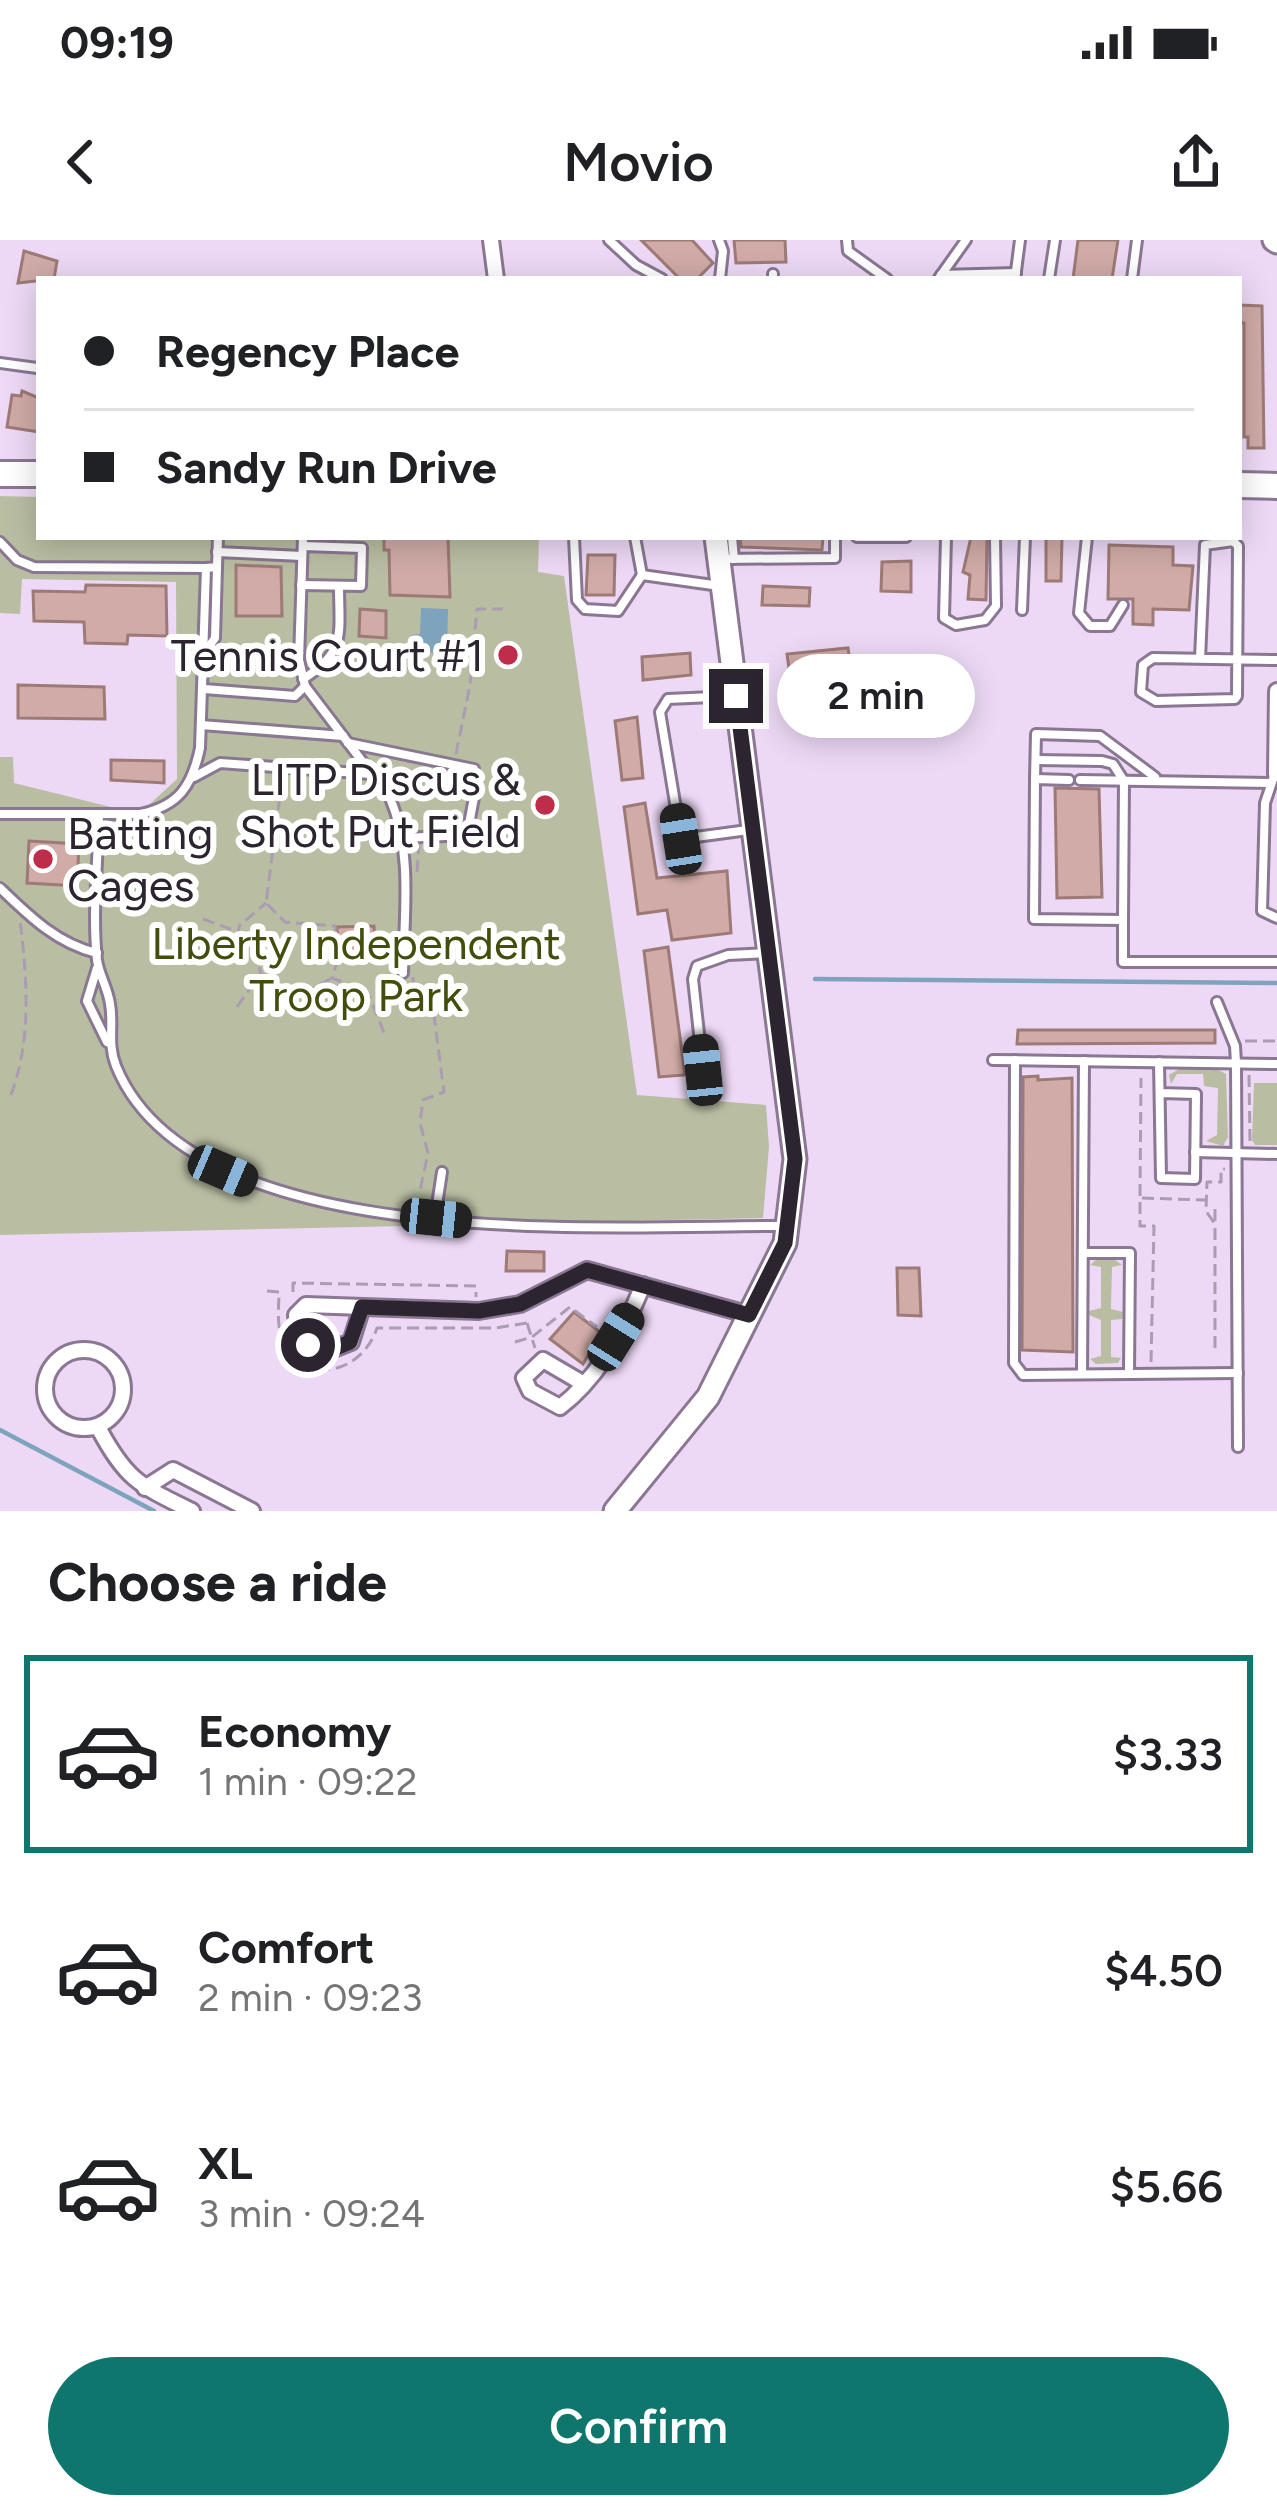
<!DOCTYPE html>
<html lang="en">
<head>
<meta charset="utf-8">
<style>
	body { margin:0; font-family:Figtree,sans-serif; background:#f2f2f2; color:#202124; height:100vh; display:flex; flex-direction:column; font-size:45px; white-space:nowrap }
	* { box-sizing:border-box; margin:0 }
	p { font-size:39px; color:#757577 }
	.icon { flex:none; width:66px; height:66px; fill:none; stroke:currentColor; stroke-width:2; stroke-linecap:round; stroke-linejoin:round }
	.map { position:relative; height:1271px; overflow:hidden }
	.details { display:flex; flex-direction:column; background:#fff; flex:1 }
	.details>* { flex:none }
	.hud { position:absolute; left:36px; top:36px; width:1206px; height:264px; border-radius:0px; box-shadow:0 6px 30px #0003; display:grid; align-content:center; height:264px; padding:0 48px; background:#fff }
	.end { position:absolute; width:54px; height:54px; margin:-27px; border:15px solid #2c252f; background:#fff; box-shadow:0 0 0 6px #fff }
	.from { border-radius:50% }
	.bubble { position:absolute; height:84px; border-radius:42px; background:#fff; box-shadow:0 6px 30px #0003; font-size:39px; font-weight:600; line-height:84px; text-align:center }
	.car { position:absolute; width:36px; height:72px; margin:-36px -18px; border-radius:15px; box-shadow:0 0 9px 3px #0007; background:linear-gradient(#222 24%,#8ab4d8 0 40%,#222 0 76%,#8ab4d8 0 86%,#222 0) }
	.hud b { display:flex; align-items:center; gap:42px; height:114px; font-size:45px }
	.hud b+b { border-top:3px solid #e0e0e0 }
	.hud i { width:30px; height:30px; background:#202124 }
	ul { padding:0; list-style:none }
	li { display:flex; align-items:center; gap:36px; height:198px; margin:0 24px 18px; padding:0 24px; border:6px solid transparent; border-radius:0px }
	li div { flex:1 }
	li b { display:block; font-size:45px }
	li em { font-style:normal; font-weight:600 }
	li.active { border-color:#0f766e }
	li>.icon { width:108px; height:108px; stroke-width:1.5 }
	h2 { padding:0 48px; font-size:54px; line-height:144px }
	.primary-button { display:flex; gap:24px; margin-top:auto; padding:24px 48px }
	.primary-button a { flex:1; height:138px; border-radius:72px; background:#0f766e; color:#fff; font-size:48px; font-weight:600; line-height:138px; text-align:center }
	.status { display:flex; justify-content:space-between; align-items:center; height:84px; padding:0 60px; background:#fff; direction:ltr }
	.status svg { height:33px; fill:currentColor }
	header { display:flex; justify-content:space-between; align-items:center; height:156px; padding:0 48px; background:#fff; font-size:54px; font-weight:600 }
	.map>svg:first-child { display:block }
</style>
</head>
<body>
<div class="status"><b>09:19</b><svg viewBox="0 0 49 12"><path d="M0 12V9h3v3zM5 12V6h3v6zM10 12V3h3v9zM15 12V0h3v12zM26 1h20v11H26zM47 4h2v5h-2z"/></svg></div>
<header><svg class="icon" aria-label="back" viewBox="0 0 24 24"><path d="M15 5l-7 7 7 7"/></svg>Movio<svg class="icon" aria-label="share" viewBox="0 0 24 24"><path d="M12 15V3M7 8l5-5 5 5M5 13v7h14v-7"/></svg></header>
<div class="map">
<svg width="1277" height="1271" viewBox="0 0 1277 1271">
	<rect width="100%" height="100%" fill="#edd9f6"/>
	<g fill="#b9bea3">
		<polygon points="0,256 39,257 39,297 539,297 538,332 564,336 637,855 766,865 769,907 763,978 0,995 0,517 13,517 14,543 139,574 177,539 176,342 22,339 20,374 0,373"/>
		<polygon points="1179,829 1217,829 1226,834 1228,897 1223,906 1206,901 1217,895 1218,848 1204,846 1203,834 1177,834 1171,844 1169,835"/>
		<polygon points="1254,843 1277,843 1277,905 1255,905 1252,900"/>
		<polygon points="1096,1020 1115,1020 1122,1025 1112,1027 1111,1069 1123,1072 1122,1079 1111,1080 1111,1117 1121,1118 1118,1123 1096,1124 1090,1119 1101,1116 1101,1080 1089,1075 1089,1071 1101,1068 1101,1027 1090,1025"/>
	</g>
	<polygon fill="#7ea3bc" points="421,368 448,369 447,414 410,411 411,395 420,394"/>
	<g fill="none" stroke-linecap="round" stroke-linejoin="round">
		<g stroke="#7ea3bc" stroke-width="4.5">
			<polyline points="815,739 1277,743"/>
			<polyline points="0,1190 154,1271"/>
		</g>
	</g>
	<g fill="#d0aba7" stroke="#9d7a76" stroke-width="3">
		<polygon points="641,0 692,0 713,23 697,39 680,39"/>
		<polygon points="734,0 785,0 786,22 736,23"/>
		<polygon points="1078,0 1118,0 1112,39 1073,39"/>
		<polygon points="24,11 57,21 54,39 18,43"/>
		<polygon points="1239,65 1262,66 1264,208 1248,208 1248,197 1244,197 1244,83 1239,83"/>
		<polygon points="22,151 39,158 39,192 7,187 12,155 21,156"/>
		<polygon points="384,297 448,297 450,357 390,355 389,310 384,310"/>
		<polygon points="740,297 823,297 822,310 741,307"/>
		<polygon points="971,297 987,297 986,360 968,359 970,335 963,332"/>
		<polygon points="1046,297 1062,297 1061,341 1046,341"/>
		<polygon points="1109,305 1173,307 1173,325 1193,326 1189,370 1153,369 1153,385 1133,384 1133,359 1108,359"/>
		<polygon points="588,315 615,315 614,355 586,355"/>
		<polygon points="911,321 911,352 881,351 882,322"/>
		<polygon points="236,325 281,327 282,376 236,376"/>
		<polygon points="86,345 166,346 167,396 128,395 127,404 85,403 84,382 34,381 33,351 85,352"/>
		<polygon points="763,346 810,348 809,366 762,365"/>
		<polygon points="360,369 386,371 386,398 359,396"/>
		<polygon points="848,408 860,487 844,490 842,480 797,486 787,414"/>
		<polygon points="690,413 691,435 643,440 642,417"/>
		<polygon points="18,445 104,447 105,479 18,478"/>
		<polygon points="637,477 643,538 622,540 615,481"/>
		<polygon points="111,520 164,521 164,543 111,540"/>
		<polygon points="1055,548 1099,549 1102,657 1057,658"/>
		<polygon points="645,563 657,638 727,631 731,693 672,700 667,670 638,674 624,567"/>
		<polygon points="29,601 79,604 77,646 27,643"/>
		<polygon points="374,686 375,714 338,716 337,687"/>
		<polygon points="668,707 685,835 659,837 644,711"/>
		<polygon points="1018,790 1215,790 1215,803 1017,804"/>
		<polygon points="1038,836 1038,840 1072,838 1073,1112 1022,1110 1023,837"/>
		<polygon points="507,1011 544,1012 544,1031 506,1031"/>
		<polygon points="897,1028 919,1028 921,1076 898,1075"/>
		<polygon points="574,1072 601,1093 583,1124 550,1099"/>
	</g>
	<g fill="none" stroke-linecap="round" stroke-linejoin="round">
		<g stroke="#8a7792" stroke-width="14">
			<g id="lane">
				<polyline points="609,0 636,25 662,39"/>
				<polyline points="719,0 723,11 720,39"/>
				<polyline points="847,0 848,11 887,39"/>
				<polyline points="773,34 773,39"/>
				<polyline points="941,35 1016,33"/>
				<polyline points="939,38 966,0"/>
				<polyline points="1015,39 1020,0"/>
				<polyline points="1049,39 1055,0"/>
				<polyline points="1132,39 1137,0"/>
				<polyline points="0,123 37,128"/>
				<path d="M303,297L299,420L305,446L390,558C413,612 404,675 403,733"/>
				<polyline points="574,297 577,360 585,369 618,371 642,335"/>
				<polyline points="635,297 642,335 720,346"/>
				<polyline points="732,297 734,319"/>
				<polyline points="857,297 906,297"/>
				<polyline points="946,297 944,378 956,385 985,380 996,366 995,297"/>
				<polyline points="1087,297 1079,373 1090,386 1110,386 1123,365"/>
				<polyline points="0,302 17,320 34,327 205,328"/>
				<polyline points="217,312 302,316"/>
				<polyline points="720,319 835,318 835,297"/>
				<polyline points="301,345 361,346 362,308 303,306"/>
				<polyline points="1022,370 1025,297"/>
				<polyline points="205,412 215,398 217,327"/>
				<polyline points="1200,419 1205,305 1233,301 1238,306 1237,456 1235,459 1156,461 1141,452 1143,425 1153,418 1277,420"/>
				<path d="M303,439C347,412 339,393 339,346"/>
				<polyline points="204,449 295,456 305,446"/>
				<polyline points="735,456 668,459 660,472 681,599 748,590"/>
				<polyline points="201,485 343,496"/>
				<polyline points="348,503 474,529 475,552 467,595 403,598"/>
				<polyline points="1036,520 1102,521 1113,524 1124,541 1123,680 1034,679 1035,539 1069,540"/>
				<polyline points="194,537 220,523 371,534"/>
				<polyline points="1035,539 1036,494 1100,496 1155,537"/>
				<polyline points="1273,539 1265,563 1262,671 1277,678"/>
				<polyline points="1080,540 1271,543"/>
				<path d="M0,574H140C179,566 192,546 200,508L206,328L217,327L218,297"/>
				<path d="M99,574C98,622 92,673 97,720C99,735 108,748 110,764C114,786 107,803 116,826C194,1018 616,985 785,986"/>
				<path d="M0,648C28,675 57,704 97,713"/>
				<polyline points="1123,680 1123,722 1277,722"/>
				<polyline points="97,728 87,761 107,802"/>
				<polyline points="1217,762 1235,806 1236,823 1238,1207"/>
				<polyline points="993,820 1277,824"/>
				<polyline points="1015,820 1014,1123 1023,1135 1238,1133"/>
				<polyline points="1159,822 1161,938 1195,939 1196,854 1160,853"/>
				<polyline points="703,830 693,739 697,726 728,715 767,713"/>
				<polyline points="1195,912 1277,914"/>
				<polyline points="435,978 442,932"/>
				<polyline points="1083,1013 1130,1013 1129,1133"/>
				<polyline points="1082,1134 1084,821"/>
			</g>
		</g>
		<g stroke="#8a7792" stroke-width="20">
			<g id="street">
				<polyline points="491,0 496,39"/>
				<polyline points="1276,534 1277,451"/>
				<path d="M362,1067L351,1102L326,1112C307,1104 298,1096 296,1075L306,1065L479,1071L520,1064L587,1030L750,1075"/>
				<circle cx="84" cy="1149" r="39"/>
				<path d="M584,1144L543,1120L524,1138L530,1151L560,1167C598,1138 625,1089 643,1045"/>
				<path d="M98,1187C126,1240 139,1245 192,1271"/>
				<polyline points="145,1248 173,1230 252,1271"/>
			</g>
		</g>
		<g stroke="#8a7792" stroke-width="27">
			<polyline id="secondary" points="615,1271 708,1157 785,1003 795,919 716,297"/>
		</g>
		<g stroke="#8a7792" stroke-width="27">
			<polyline id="primary" points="1274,0 1277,2"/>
		</g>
		<g stroke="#8a7792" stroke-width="30">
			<g id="highway">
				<polyline points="0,234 39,234"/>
				<polyline points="1239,245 1277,246"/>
			</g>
		</g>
		<g stroke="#ac9cb3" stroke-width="3" stroke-dasharray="12 6" stroke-linecap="butt">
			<polyline points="456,514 470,445 477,369 503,369"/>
			<polyline points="282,540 266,663 285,682 335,686 337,722 332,738 367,751 385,795"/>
			<polyline points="417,632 419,605"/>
			<polyline points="203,679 236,691"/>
			<polyline points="262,734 292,760 332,738"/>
			<polyline points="413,737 413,751 431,752 444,852 423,860 420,883 428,913 420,951"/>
			<polyline points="237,767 261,733 252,707 236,698 240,685 266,663"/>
			<polyline points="1245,801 1277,801"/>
			<polyline points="1249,835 1250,901"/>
			<path d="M11,855C32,798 27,740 20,680"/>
			<polyline points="1140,956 1141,838"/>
			<polyline points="1215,969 1215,982"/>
			<path d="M267,1051L279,1052C279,1067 276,1085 283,1100C306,1148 362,1133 377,1088H495L527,1083"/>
			<polyline points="293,1052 293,1043 476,1046 476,1057"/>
			<polyline points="527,1083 535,1108"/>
			<polyline points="515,1102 532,1097 570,1067 597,1087"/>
			<polyline points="1215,1108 1215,984 1206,971 1207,942 1221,942 1221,929 1225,929"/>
			<polyline points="1151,1122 1154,986 1140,986 1140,958 1206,960"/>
		</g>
		<use href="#lane" stroke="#fff" stroke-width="8"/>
		<use href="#street" stroke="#fff" stroke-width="14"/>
		<use href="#secondary" stroke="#fff" stroke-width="21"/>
		<use href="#primary" stroke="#fff" stroke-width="21"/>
		<use href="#highway" stroke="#fff" stroke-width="24"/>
	</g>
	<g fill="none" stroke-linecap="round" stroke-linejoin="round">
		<polyline stroke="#2c252f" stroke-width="15" points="308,1105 326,1112 350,1102 362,1067 479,1071 520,1064 587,1030 749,1075 785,1003 795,919 736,456"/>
	</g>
	<g fill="#be2e4b" stroke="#fff" stroke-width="4.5">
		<circle cx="508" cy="415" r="12"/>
		<circle cx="545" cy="565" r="12"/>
		<circle cx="43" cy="619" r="12"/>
	</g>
	<g text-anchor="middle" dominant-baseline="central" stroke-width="12" stroke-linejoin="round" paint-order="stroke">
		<g font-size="45" fill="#2c252f" stroke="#fff" text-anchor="end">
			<text x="484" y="415">Tennis Court #1</text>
			<text x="521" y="539">LITP Discus &amp;<tspan x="521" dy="52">Shot Put Field</tspan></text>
			<text x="67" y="593" text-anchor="start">Batting<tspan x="67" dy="52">Cages</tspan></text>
		</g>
		<g font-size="45" fill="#454d0c" stroke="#fff">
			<text x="356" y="703">Liberty Independent<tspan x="356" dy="52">Troop Park</tspan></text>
		</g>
	</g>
</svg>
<i class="end from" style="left:308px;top:1105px"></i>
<i class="end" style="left:736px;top:456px"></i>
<div class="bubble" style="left:777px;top:414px;width:198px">2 min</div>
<i class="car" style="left:681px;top:599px;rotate:351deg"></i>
<i class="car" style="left:703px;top:830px;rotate:354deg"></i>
<i class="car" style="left:223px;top:931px;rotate:113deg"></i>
<i class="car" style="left:436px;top:978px;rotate:96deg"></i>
<i class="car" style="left:616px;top:1097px;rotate:32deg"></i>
<div class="hud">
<b><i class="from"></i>Regency Place</b>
<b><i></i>Sandy Run Drive</b>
</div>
</div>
<section class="details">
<h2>Choose a ride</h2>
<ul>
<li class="active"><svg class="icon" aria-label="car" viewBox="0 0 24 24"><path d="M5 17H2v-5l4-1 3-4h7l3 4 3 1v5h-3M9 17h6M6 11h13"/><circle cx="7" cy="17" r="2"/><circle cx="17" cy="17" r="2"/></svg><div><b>Economy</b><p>1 min · 09:22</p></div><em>$3.33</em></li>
<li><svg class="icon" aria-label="car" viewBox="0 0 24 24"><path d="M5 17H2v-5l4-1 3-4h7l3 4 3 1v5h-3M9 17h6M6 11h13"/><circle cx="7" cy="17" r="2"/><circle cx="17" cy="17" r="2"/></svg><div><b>Comfort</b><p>2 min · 09:23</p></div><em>$4.50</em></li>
<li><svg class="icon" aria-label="car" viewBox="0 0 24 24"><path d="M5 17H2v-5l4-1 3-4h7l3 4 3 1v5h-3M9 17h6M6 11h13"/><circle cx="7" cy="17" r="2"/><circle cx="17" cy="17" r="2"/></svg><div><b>XL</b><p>3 min · 09:24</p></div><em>$5.66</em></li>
</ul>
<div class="primary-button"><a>Confirm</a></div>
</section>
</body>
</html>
